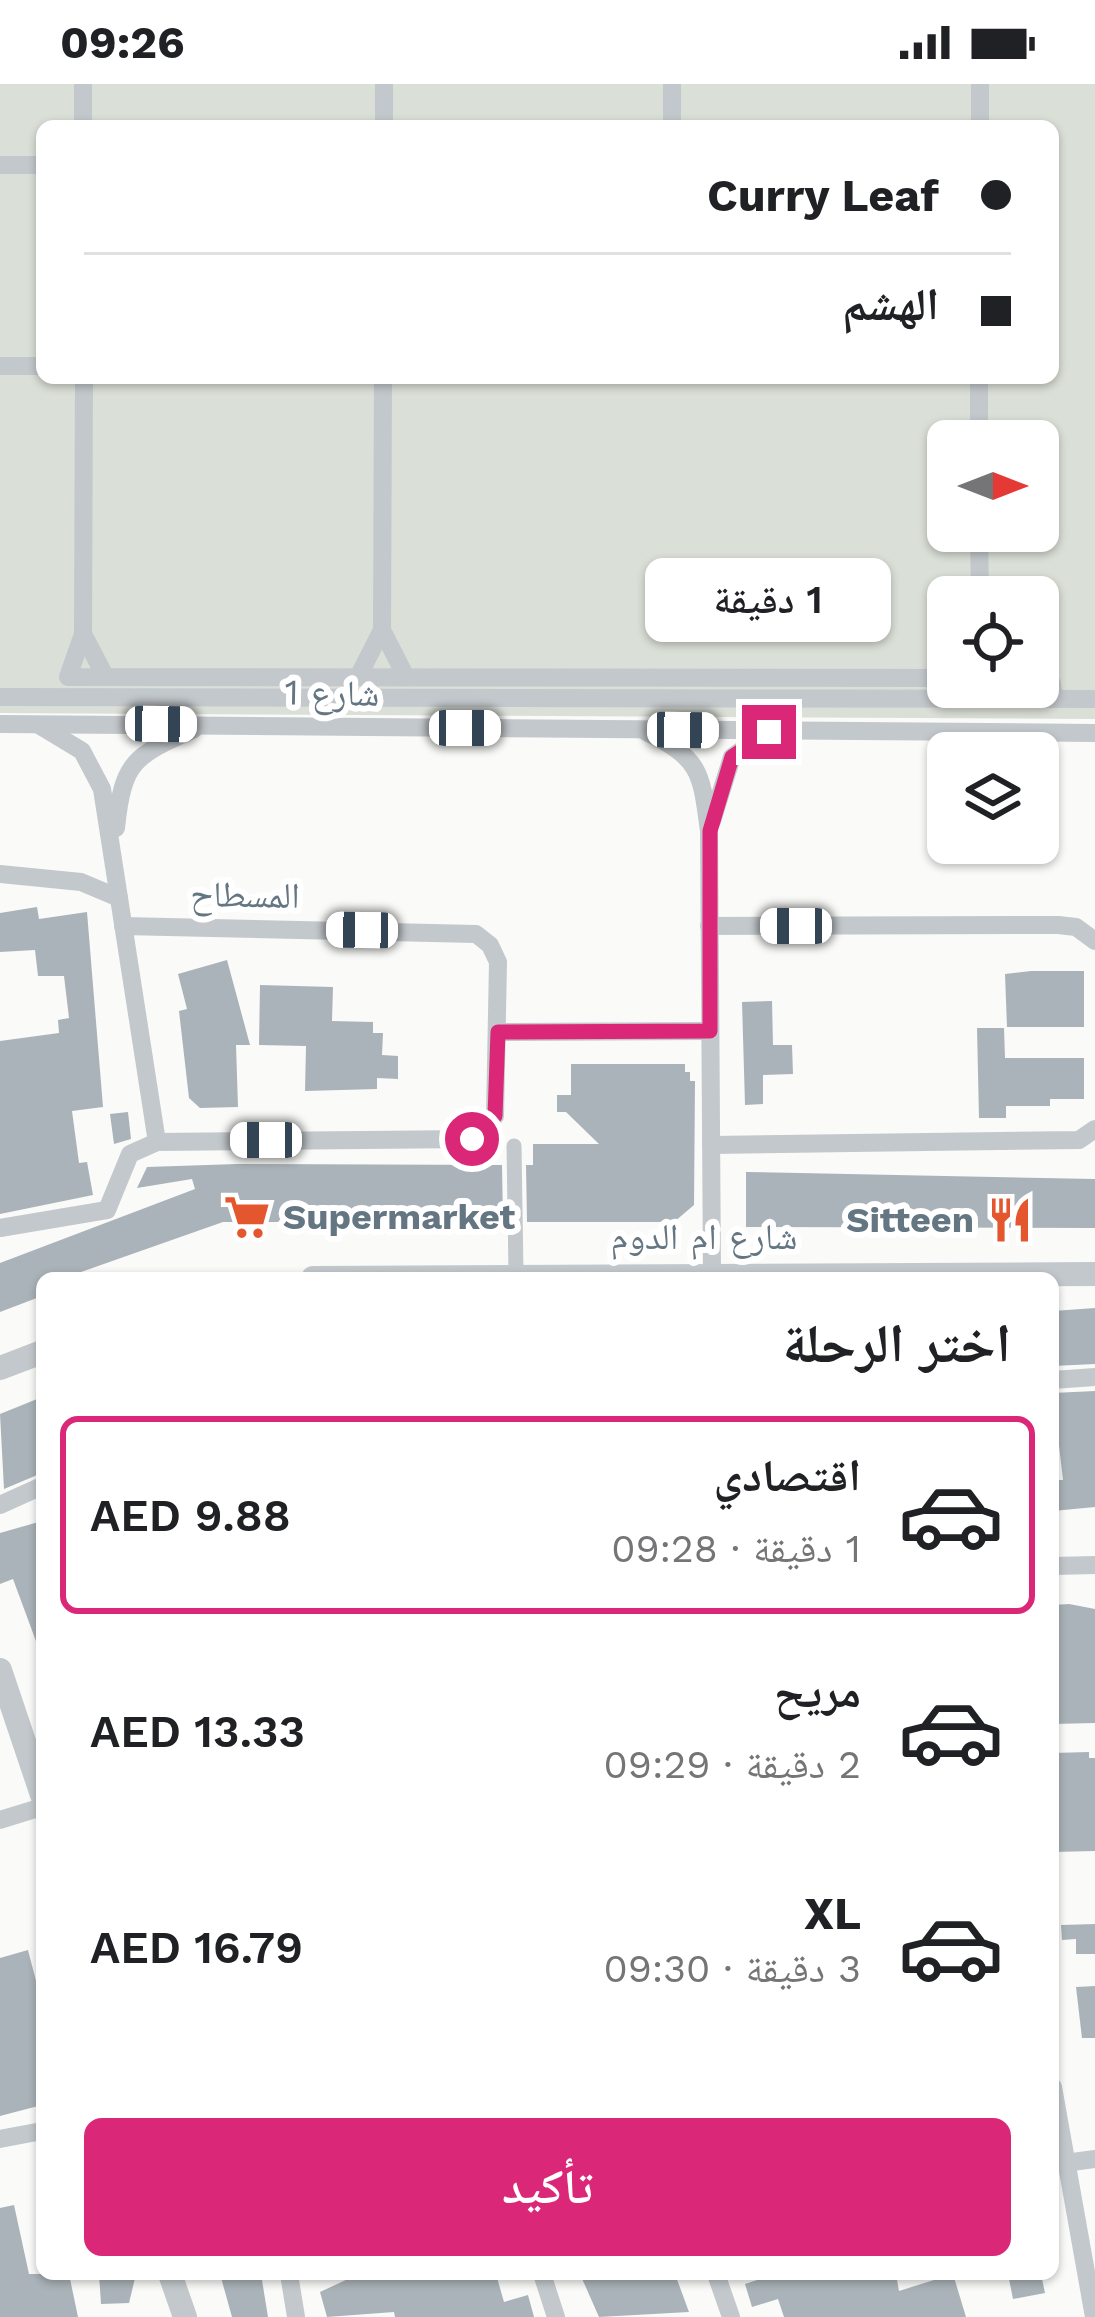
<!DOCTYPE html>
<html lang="ar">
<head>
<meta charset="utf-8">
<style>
	body { margin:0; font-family:"Work Sans","Noto Naskh Arabic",sans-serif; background:#f6f6f6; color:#202124; direction:rtl; height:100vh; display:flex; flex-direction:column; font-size:45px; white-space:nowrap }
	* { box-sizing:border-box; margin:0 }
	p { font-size:39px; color:#757577 }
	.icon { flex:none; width:66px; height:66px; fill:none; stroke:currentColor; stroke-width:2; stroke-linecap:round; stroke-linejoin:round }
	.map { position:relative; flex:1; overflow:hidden; direction:ltr }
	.side { position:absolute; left:36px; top:1188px; width:1023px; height:1008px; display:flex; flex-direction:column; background:#fff; border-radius:18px; box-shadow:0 3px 9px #0004; direction:rtl }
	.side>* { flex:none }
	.banner { position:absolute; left:36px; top:36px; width:1023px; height:264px; border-radius:18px; box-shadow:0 3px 9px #0004; direction:rtl; display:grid; align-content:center; height:264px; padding:0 48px; background:#fff }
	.needle { width:78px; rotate:90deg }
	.tools { position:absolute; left:927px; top:336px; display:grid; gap:24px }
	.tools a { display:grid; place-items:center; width:132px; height:132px; border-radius:18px; background:#fff; box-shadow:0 3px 9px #0004; font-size:60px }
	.end { position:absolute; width:54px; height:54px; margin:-27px; border:15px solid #db2777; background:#fff; box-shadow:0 0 0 6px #fff }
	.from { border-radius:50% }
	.bubble { position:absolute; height:84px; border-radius:18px; background:#fff; box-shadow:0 3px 9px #0004; font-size:39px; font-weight:600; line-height:84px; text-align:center; direction:rtl }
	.car { position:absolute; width:36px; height:72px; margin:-36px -18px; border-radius:15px; box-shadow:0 0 9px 3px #0007; background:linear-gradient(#fff 24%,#345 0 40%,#fff 0 76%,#345 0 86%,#fff 0) }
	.banner b { display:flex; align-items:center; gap:42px; height:114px; font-size:45px }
	.banner b+b { border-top:3px solid #e0e0e0 }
	.banner i { width:30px; height:30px; background:#202124 }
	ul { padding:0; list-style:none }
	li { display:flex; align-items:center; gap:36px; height:198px; margin:0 24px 18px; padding:0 24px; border:6px solid transparent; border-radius:18px }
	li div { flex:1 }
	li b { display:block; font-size:45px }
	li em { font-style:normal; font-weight:600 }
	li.current { border-color:#db2777 }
	li>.icon { width:108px; height:108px; stroke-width:1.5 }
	h2 { padding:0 48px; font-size:54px; line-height:144px }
	.button { display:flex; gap:24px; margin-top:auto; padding:24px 48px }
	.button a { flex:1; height:138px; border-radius:18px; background:#db2777; color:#fff; font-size:48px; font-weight:600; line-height:138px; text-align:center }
	.status { display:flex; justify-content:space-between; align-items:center; height:84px; padding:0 60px; background:#fff; direction:ltr }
	.status svg { height:33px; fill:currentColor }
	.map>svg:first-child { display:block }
</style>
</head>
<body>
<div class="status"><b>09:26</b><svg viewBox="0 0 49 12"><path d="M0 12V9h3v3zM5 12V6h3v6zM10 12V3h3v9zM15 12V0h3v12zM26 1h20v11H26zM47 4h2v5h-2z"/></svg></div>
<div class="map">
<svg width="1095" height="2233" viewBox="0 0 1095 2233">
	<rect width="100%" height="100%" fill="#fafaf8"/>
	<path fill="#dadfd7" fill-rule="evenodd" d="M0,0H1095V635L0,629ZM42,42H1053V294H42ZM948,357H1038V447H948ZM948,513H1038V603H948Z"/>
	<g fill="#aab3b9">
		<polygon points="37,823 39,835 87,828 103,1023 72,1027 79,1079 87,1078 93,1111 0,1130 0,957 59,949 58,936 69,934 64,892 38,892 35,866 0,868 0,829"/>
		<polygon points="227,876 250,961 236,961 238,1023 200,1024 189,1014 179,927 187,925 178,890"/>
		<polygon points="1031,887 1084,887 1084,943 1007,943 1005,890"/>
		<polygon points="260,901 333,903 332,937 373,938 373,949 383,949 382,971 398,972 398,995 377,994 377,1005 305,1007 306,962 259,961"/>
		<polygon points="772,917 773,961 792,961 793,990 763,991 763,1020 745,1021 742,918"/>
		<polygon points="977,944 1004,944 1005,974 1084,974 1084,1015 1050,1015 1050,1022 1006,1022 1006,1034 979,1034"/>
		<polygon points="571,980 685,980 685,988 690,988 690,997 695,997 694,1121 674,1138 527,1138 526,1081 533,1081 533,1060 599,1060 566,1028 557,1028 557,1011 571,1011"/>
		<polygon points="128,1028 131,1055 114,1060 110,1030"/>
		<polygon points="237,1080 502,1081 503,1138 223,1138 64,1194 42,1194 42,1212 0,1228 0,1179 195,1105 192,1095 137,1104 147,1083"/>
		<polygon points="746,1088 1095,1095 1095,1144 746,1143"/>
		<polygon points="1095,1224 1095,1280 1053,1282 1053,1227"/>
		<polygon points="1095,1307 1095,1423 1053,1427 1053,1396 1063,1396 1053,1309"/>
		<polygon points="42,1313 42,1389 4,1405 0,1330"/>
		<polygon points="42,1437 42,1567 40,1568 13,1495 0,1500 0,1449"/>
		<polygon points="1069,1520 1095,1525 1095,1639 1053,1640 1053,1521"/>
		<polygon points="1089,1668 1089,1674 1095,1674 1095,1767 1053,1768 1053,1669"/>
		<polygon points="1095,1840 1095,1870 1076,1870 1076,1855 1062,1856 1061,1841"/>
		<polygon points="28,1866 42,1920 42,2021 0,2032 0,1874"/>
		<polygon points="1095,1902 1095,1954 1082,1954 1076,1903"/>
		<polygon points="14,2121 29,2190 69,2190 78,2233 0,2233 0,2124"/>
		<polygon points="99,2190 136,2190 129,2219 101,2220"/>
		<polygon points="220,2190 261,2190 268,2233 232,2233"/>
		<polygon points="349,2190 496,2190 504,2218 528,2211 534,2233 395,2233 394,2228 327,2233 320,2208 350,2194"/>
		<polygon points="580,2190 675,2190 689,2228 599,2233"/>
		<polygon points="775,2190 896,2190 899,2207 953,2190 966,2233 784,2233 778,2215 752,2223 745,2200"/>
		<polygon points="1008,2190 1041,2190 1045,2209 1013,2215"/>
	</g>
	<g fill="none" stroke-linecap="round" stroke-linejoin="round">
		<polyline stroke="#c3c8cc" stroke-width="15" points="514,1062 516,1189"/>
		<g stroke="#c3c8cc" stroke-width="18">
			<polyline points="83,0 83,42"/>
			<polyline points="384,42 384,0"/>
			<polyline points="672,42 672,0"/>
			<polyline points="980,42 980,0"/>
			<polyline points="0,81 42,81"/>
			<polyline points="0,282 42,282"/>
			<polyline points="84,294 83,550 68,593 948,594"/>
			<polyline points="979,294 979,357"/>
			<polyline points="979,447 980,513"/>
			<polyline points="382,546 406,593"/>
			<polyline points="83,550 105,592"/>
			<polyline points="358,593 382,546 383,294"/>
			<polyline points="1038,596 1052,600 1054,615"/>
			<polyline points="0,613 1095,615"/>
			<polyline points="0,640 1095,649"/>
			<polyline points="39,641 82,667 102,705 157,1058"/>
			<path d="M646,648C702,675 701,689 709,747L712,1190"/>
			<polyline points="712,737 732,673 767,648"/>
			<path d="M116,744C123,677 134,672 194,645"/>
			<polyline points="0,790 81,798 119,814"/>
			<polyline points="709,842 1058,841 1076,843 1095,857"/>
			<polyline points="498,948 710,947"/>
			<polyline points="711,1061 1079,1056 1095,1045"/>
			<polyline points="0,1144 107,1126 130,1070 157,1058 472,1055 495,1032 498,878 490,861 476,850 123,842"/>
			<polyline points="1053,1296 1095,1293"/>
			<polyline points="0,1421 42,1402"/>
			<polyline points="1053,1482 1095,1481"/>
			<polyline points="0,1736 42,1723"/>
			<polyline points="1053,2003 1094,2233"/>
			<polyline points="0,2055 42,2047"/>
			<polyline points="1065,2079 1095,2075"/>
			<polyline points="289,2190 296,2233"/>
			<polyline points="542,2190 556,2233"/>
			<polyline points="716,2190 731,2233"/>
		</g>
		<g stroke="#c3c8cc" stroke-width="24">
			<polyline points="313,1194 1095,1190"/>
			<polyline points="0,1284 42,1268"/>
			<polyline points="0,1586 42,1711"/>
			<polyline points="170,2190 185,2233"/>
		</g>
	</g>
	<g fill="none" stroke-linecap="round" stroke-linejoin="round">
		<polyline stroke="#db2777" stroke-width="15" points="472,1055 495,1032 498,948 710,947 710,747 732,673 769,648"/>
	</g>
	<defs>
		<g id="supermarket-bare" transform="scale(3.6)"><path d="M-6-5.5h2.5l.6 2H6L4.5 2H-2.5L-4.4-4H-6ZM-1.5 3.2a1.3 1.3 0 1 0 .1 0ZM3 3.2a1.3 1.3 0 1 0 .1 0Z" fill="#e4572e" stroke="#fff" stroke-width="2.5" paint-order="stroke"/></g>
		<g id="restaurant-bare" transform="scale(3.6)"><path d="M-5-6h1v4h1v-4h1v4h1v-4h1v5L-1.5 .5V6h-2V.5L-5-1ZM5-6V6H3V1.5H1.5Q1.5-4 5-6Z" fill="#e4572e" stroke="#fff" stroke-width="2.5" paint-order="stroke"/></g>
	</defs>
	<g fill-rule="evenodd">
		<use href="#supermarket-bare" x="247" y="1133"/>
		<use href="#restaurant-bare" x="1010" y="1136"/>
	</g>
	<g text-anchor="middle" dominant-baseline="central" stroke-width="12" stroke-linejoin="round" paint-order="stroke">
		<g font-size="36" fill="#657683" stroke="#fff">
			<text transform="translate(332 609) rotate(1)">شارع 1</text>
			<text transform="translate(245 811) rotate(1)">المسطاح</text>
			<text x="704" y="1153">شارع ام الدوم</text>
		</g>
		<g font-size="36" font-weight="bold" fill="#657683" stroke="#fff" text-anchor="start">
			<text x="283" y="1133">Supermarket</text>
			<text x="974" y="1136" text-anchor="end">Sitteen</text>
		</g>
	</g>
</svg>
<div class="tools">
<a><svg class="needle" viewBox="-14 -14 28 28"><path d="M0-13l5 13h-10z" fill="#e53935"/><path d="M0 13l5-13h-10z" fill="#757577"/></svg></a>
<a><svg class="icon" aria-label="locate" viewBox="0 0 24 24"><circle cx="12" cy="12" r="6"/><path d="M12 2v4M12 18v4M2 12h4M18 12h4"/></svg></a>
<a><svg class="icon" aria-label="layers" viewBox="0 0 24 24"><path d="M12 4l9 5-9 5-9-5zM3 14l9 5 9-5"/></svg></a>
</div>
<i class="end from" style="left:472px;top:1055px"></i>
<i class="end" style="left:769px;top:648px"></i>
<div class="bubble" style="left:645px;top:474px;width:246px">1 دقيقة</div>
<i class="car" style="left:161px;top:640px;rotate:91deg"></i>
<i class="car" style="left:465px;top:644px;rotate:90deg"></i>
<i class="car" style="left:683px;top:646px;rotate:91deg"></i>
<i class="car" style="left:796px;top:842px;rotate:270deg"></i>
<i class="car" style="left:362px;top:846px;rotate:271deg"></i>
<i class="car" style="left:266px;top:1056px;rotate:270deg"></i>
<div class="banner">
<b><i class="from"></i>Curry Leaf</b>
<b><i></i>الهشم</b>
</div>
<section class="side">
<h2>اختر الرحلة</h2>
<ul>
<li class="current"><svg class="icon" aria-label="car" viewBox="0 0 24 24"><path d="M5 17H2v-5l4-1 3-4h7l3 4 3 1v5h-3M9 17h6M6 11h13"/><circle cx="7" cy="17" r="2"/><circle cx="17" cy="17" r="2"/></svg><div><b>اقتصادي</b><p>1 دقيقة · 09:28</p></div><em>AED 9.88</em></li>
<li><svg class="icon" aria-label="car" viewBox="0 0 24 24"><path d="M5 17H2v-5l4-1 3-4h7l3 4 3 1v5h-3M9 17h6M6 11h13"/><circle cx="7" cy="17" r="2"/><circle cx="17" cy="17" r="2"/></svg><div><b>مريح</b><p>2 دقيقة · 09:29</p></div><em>AED 13.33</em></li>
<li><svg class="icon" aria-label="car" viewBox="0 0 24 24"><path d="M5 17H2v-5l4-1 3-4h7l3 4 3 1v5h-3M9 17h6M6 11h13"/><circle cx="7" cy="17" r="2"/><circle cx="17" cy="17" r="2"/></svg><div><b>XL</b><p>3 دقيقة · 09:30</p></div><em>AED 16.79</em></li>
</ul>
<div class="button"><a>تأكيد</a></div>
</section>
</div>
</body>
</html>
